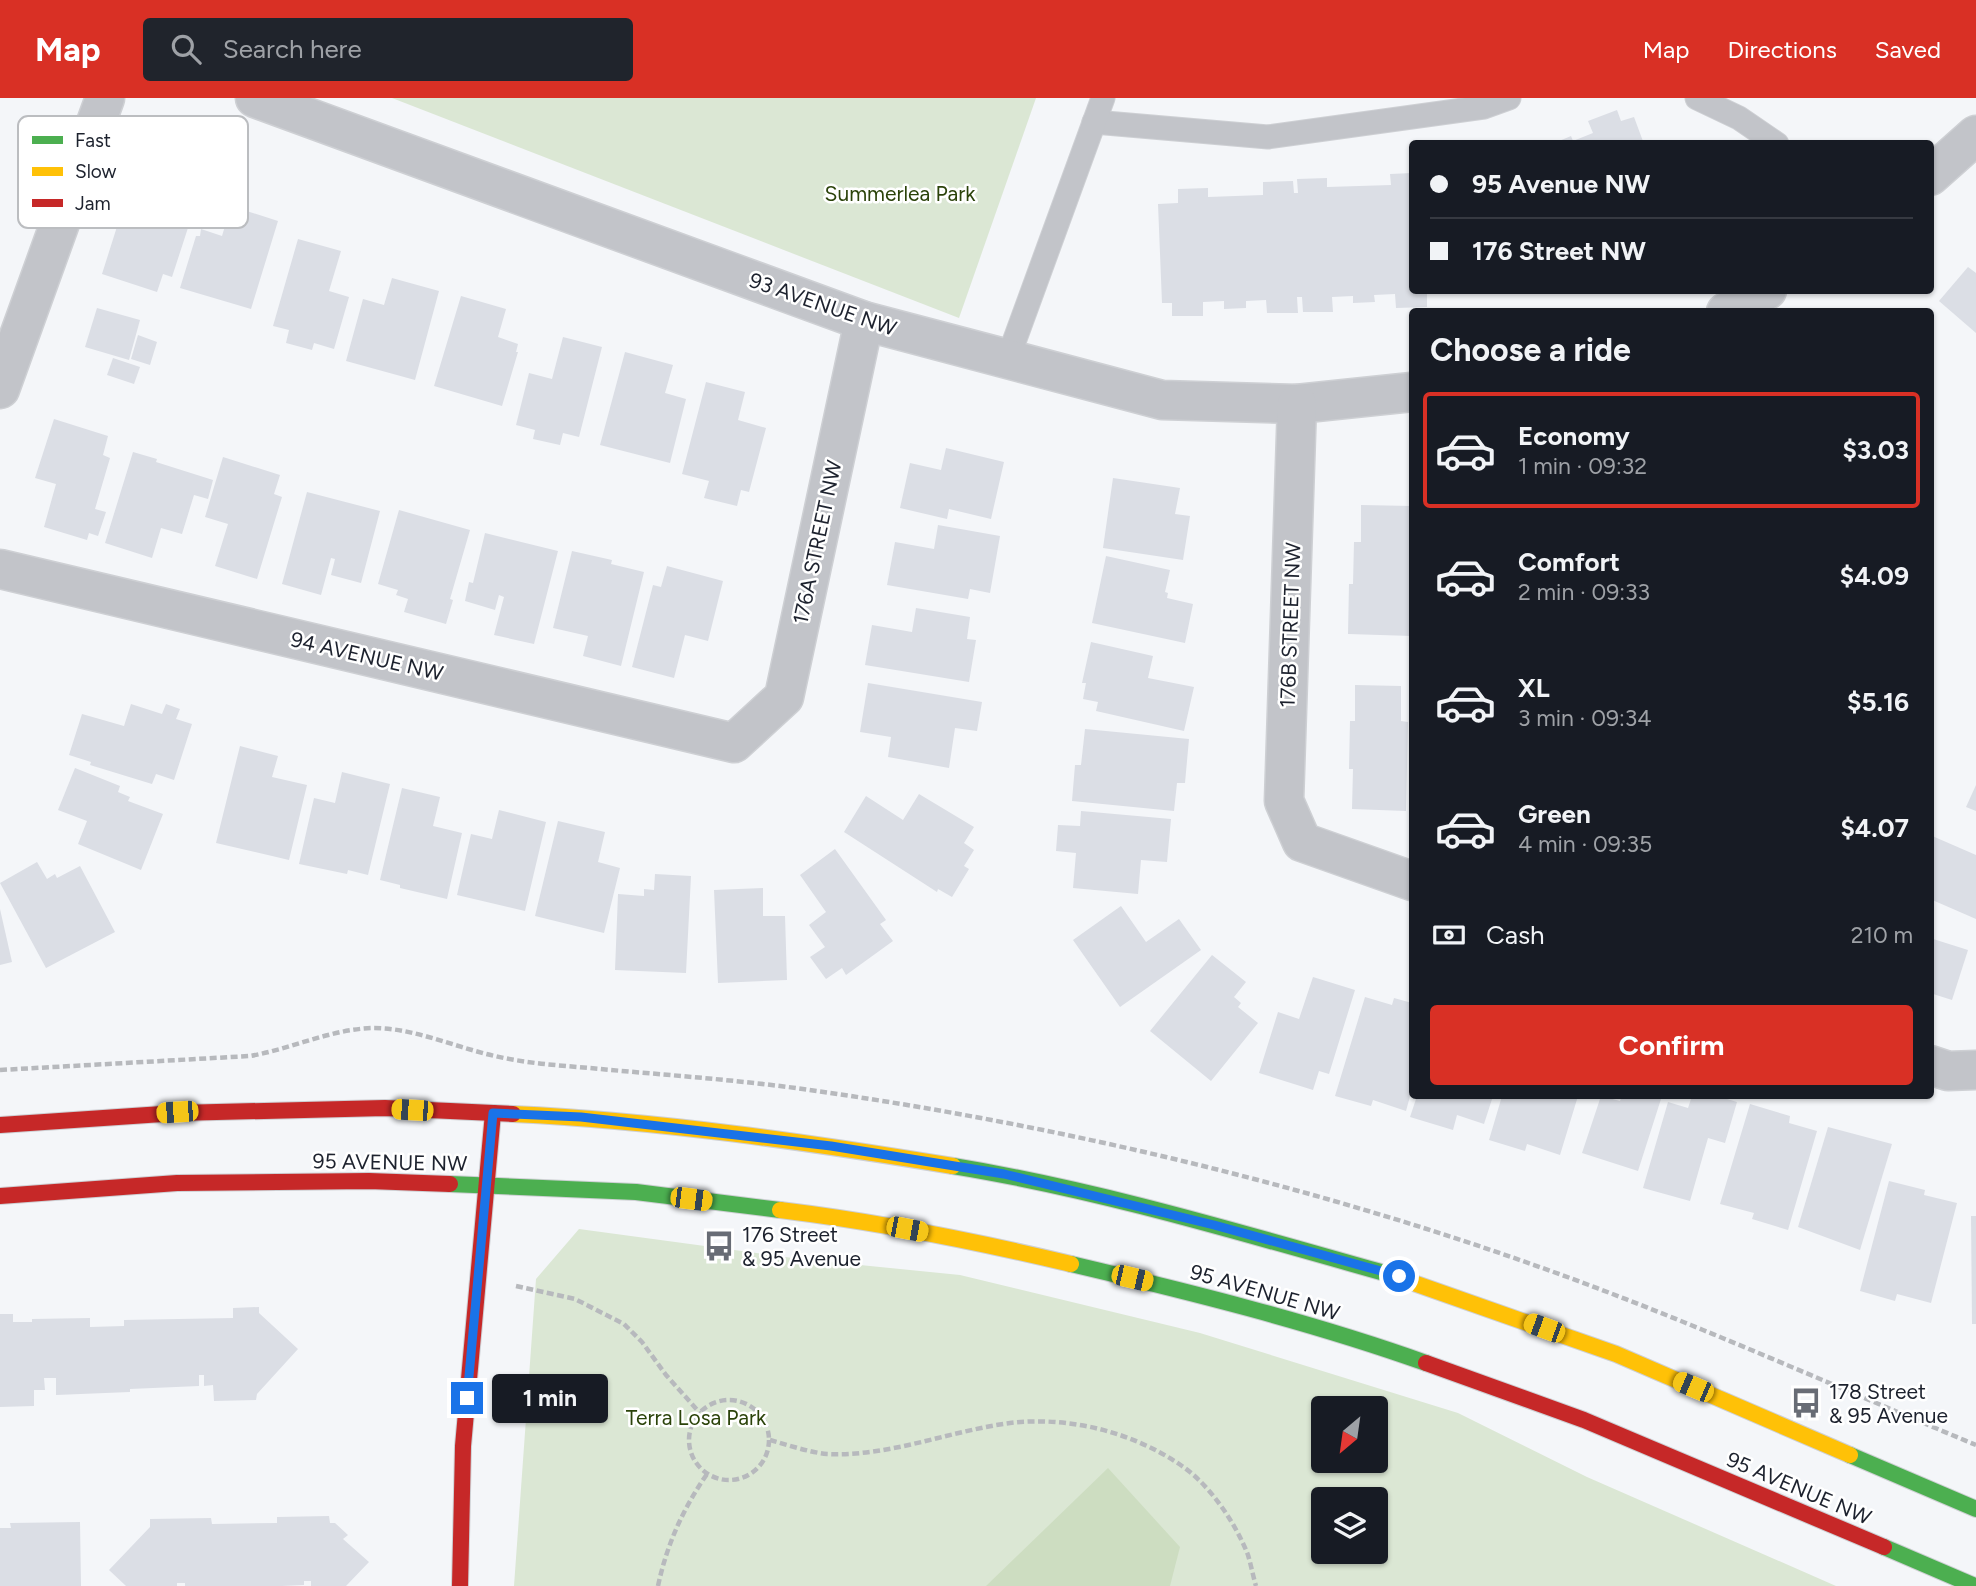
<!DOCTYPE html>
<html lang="en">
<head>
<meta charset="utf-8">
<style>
	body { margin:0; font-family:Figtree,sans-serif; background:#20242c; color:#f1f3f6; height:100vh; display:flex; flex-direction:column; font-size:26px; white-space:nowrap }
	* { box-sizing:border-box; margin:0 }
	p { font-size:23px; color:#9ea1a6 }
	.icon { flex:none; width:38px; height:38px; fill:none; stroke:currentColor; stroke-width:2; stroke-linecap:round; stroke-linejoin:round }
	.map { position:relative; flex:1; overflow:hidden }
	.drawer { position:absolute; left:1409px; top:210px; width:525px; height:791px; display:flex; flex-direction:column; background:#171b24; border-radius:7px; box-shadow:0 2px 5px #0004 }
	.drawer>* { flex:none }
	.hud { position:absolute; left:1409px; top:42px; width:525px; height:154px; border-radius:7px; box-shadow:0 2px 5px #0004; display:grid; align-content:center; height:154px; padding:0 21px; background:#171b24 }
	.needle { width:46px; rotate:209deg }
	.controls { position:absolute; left:1311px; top:1298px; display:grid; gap:14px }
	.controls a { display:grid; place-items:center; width:77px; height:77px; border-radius:7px; background:#171b24; box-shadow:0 2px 5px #0004; font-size:35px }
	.end { position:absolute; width:32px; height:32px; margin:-16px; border:9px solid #1a73e8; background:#fff; box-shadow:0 0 0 4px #fff }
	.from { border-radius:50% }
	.bubble { position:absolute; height:49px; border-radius:7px; background:#171b24; box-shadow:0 2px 5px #0004; font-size:23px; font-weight:700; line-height:49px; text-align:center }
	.car { position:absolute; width:21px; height:42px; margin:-21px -10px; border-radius:9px; box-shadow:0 0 5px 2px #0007; background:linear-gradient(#f5c518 24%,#345 0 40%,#f5c518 0 76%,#345 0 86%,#f5c518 0) }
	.hud b { display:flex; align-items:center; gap:24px; height:66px; font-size:26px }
	.hud b+b { border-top:2px solid #363941 }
	.hud i { width:18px; height:18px; background:#f1f3f6 }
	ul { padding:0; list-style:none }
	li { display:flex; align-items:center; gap:21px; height:116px; margin:0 14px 10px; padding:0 7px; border:4px solid transparent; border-radius:7px }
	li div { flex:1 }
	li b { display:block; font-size:26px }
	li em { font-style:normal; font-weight:700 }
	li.selected { border-color:#d93025 }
	li>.icon { width:63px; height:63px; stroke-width:1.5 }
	h2 { padding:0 21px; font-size:32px; line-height:84px }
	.pay { display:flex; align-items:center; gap:18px; height:77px; padding:0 21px; font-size:26px }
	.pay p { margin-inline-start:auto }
	.action { display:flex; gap:14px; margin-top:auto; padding:14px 21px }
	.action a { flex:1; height:80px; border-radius:7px; background:#d93025; color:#fff; font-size:28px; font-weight:700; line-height:80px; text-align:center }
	header { display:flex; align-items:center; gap:42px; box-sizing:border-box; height:98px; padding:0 35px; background:#d93025; color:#fff }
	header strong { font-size:33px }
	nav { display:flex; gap:38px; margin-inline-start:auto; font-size:24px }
	.search { width:490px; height:63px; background:#20242c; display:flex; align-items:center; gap:18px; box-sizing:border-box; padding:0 24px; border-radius:7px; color:#9ea1a6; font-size:26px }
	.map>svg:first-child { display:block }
</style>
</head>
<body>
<header>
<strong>Map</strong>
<div class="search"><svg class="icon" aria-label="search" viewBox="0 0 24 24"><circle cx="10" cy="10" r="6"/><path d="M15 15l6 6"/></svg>Search here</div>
<nav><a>Map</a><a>Directions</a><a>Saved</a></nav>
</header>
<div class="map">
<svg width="1976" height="1488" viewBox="0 0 1976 1488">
	<rect width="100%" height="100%" fill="#f4f6f9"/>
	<g fill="#dbe7d4" fill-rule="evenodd">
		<polygon points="392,0 1036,0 959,220"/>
		<path d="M579,1131L800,1161L960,1177L1200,1235L1458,1315L1587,1379L1836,1488H514L536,1181ZM1323,1311H1376V1363H1323ZM1323,1402H1376V1454H1323Z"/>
	</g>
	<polygon fill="#cdddc1" points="1108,1370 1180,1449 1170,1488 986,1488"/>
	<g fill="#dbdee5">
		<polygon points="1617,12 1621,23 1634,19 1644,46 1552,46 1571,38 1573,43 1593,35 1588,23"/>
		<polygon points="1412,75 1412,192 1442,192 1442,195 1427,195 1427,209 1396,210 1395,196 1374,197 1375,204 1353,205 1353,198 1332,199 1333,214 1303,214 1302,199 1297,199 1298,215 1267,215 1266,202 1246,203 1246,210 1224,211 1224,203 1203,204 1203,218 1172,218 1172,205 1162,205 1158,106 1178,105 1178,91 1208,90 1208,99 1263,97 1263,84 1293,83 1294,95 1298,95 1297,81 1327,80 1327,89 1391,87 1390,76"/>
		<polygon points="155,82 199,96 172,179 163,176 157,194 102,176 121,116 141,123"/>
		<polygon points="231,108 278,123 251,211 180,190 196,138 200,138 201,131 222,138"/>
		<polygon points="298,141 341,153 329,193 349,199 334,251 314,245 312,252 286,245 289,232 273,228"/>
		<polygon points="1968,169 1976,175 1976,235 1939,203"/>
		<polygon points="392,180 439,193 415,282 346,263 363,201 384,207"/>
		<polygon points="461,198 506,211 498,239 518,246 516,254 518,254 502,308 434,288"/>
		<polygon points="97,210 140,222 129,262 85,249"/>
		<polygon points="138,237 157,244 150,267 131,261"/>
		<polygon points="563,239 602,249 579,339 563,335 560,347 533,341 535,332 516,327 529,275 552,281"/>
		<polygon points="625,254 673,267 665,295 686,301 670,365 600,347"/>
		<polygon points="113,260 140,269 134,286 107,277"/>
		<polygon points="706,284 745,294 738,322 766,330 749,394 741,392 737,408 704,400 709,383 682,376"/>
		<polygon points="54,321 108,338 103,357 110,360 95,411 106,414 98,438 89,435 87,442 44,429 56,386 35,380"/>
		<polygon points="946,350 1004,364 991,421 949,411 947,421 900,410 910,365 941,372"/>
		<polygon points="133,354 157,361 156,364 213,382 208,401 194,397 182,436 161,430 152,460 105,445"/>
		<polygon points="223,359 280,377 274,396 282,399 257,481 215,468 228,426 205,419"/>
		<polygon points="1113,380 1180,390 1175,416 1190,418 1183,462 1103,450"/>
		<polygon points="307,394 380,413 361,485 331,477 335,461 331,460 321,497 282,486"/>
		<polygon points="1361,407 1412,408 1412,538 1348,536 1349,486 1353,486 1354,444 1361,444"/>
		<polygon points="399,412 470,432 450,501 453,502 446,526 404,514 408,501 396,497 398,492 378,486"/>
		<polygon points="938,427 1000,438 990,495 970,491 968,501 887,487 895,444 934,451"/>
		<polygon points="485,435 558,453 534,546 494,537 504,499 499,497 495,512 465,503 469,484 473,485"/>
		<polygon points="572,453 612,462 611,466 644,474 621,568 583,558 588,538 553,530"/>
		<polygon points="1106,458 1170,472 1165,494 1168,495 1167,500 1193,506 1185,545 1092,525"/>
		<polygon points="667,468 723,483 708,543 685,537 674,580 632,569 653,487 661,489"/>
		<polygon points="916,510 970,519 967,541 976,542 969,584 865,567 872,527 912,534"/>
		<polygon points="1091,544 1153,558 1148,580 1194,589 1184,633 1096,613 1098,604 1083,601 1086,585 1082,585"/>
		<polygon points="868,585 982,604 977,633 955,630 949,670 888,659 891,639 860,634"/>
		<polygon points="1355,587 1401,588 1401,623 1408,624 1406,713 1352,711 1353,671 1349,671 1350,623 1355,623"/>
		<polygon points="131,606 162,616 166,606 180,611 176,621 192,626 174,682 156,676 152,686 90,667 91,664 69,657 82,616 124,628"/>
		<polygon points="1085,631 1189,641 1185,685 1177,685 1174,713 1072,703 1075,667 1081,667"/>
		<polygon points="240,648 278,658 272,679 307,687 289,762 216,745"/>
		<polygon points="75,670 120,688 118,694 130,699 128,703 163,716 141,772 78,746 87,723 58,712"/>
		<polygon points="342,674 390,686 368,777 348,772 347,776 299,766 314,700 335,705"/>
		<polygon points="1976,687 1976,713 1966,709"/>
		<polygon points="402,690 440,699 433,728 462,735 447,801 400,790 400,787 380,782"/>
		<polygon points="919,696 974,729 964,745 974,752 964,768 969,771 952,799 938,791 937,794 844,734 866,698 903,722"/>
		<polygon points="499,712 546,724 525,813 457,797 471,736 492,741"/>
		<polygon points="1081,713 1171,721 1167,764 1141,762 1138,796 1073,790 1076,755 1056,753 1058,727 1080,728"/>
		<polygon points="558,723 605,734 598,764 620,770 604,835 535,818"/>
		<polygon points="1930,737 1976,757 1976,821 1930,801"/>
		<polygon points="835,751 886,822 880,826 893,843 846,877 842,870 826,881 810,859 825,849 809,827 826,814 800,777"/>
		<polygon points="37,764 47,781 55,776 57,780 80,768 115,834 46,870 0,785"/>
		<polygon points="655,776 691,778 686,875 615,872 618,796 644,798 644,791 654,792"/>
		<polygon points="763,790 763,818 785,818 787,882 718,885 714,792"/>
		<polygon points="1121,808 1146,844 1179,821 1201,852 1120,909 1073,842"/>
		<polygon points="0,811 12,864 0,867"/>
		<polygon points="1930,840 1968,852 1952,902 1930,895"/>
		<polygon points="1212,857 1246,884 1234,899 1241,905 1238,909 1258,925 1211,983 1150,933"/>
		<polygon points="1313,879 1355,892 1329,976 1319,973 1313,992 1259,975 1278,914 1299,921"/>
		<polygon points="1365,899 1392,907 1394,900 1412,905 1412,991 1406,1013 1373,1002 1371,1008 1335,998"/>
		<polygon points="1417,998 1493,998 1484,1026 1457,1017 1453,1032 1410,1019"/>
		<polygon points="1502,998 1578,998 1560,1057 1527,1046 1525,1053 1489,1042"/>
		<polygon points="1601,998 1620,1003 1622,998 1660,998 1659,1001 1661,1001 1638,1073 1582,1055"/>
		<polygon points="1692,998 1717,998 1737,1004 1725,1045 1708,1040 1690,1103 1643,1090 1668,1004 1688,1010"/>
		<polygon points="1750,1006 1790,1018 1789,1025 1817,1033 1788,1132 1752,1121 1754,1115 1720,1106"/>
		<polygon points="1828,1029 1892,1046 1860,1152 1798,1129"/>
		<polygon points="1889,1083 1925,1092 1924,1097 1957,1105 1931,1205 1897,1196 1895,1203 1860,1193"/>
		<polygon points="1971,1118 1976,1118 1976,1226 1972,1226"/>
		<polygon points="259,1209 259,1215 298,1251 257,1296 256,1302 214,1303 213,1287 204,1288 204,1277 199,1277 199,1288 130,1291 130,1294 56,1297 56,1280 44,1280 45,1292 34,1292 34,1308 0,1309 0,1216 13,1216 13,1224 32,1224 32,1221 90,1220 90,1229 124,1228 124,1222 233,1220 233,1210"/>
		<polygon points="329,1418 330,1425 335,1425 348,1437 343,1441 369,1464 346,1488 311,1488 311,1483 304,1483 304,1487 282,1488 185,1488 185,1485 177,1485 177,1488 126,1488 109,1472 150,1429 150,1421 211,1420 212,1426 277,1425 277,1419"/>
		<polygon points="80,1424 81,1488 0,1488 0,1430 11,1430 10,1425"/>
	</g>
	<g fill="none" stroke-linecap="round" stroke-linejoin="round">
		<g stroke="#ced0d4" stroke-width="25">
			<g id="lane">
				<polyline points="1697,0 1739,20 1777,46"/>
				<polyline points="1094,24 1268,39 1484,9 1509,0"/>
				<polyline points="1007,263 1103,0"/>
			</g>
		</g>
		<g stroke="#ced0d4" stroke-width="41">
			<g id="street">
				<polyline points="255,0 864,223 1162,302 1297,306 1412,294"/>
				<polyline points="1930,78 1976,37"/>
				<polyline points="1726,214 1767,192"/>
				<polyline points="0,291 105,0"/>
				<polyline points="1297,306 1284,703 1302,744 1412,783"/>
				<polyline points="0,471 734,645 784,599 864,223"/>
				<polyline points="1930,967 1948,973 1976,972"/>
			</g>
		</g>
		<g stroke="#ced0d4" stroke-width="18">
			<g id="fast">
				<path d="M953,1068C1100,1092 1245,1136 1388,1176"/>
				<polyline points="450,1086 636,1094 780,1112"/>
				<path d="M1071,1166C1190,1194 1311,1224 1426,1265"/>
				<polyline points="1850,1357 1976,1411"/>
				<polyline points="1884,1449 1975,1488"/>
			</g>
		</g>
		<g stroke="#ced0d4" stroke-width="18">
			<g id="slow">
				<path d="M513,1016C660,1023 807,1044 953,1068"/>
				<path d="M780,1112C878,1124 975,1143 1071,1166"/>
				<polyline points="1388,1176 1616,1256 1850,1357"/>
			</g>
		</g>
		<g stroke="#ced0d4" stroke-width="18">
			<g id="jam">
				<polyline points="0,1027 177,1015 385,1010 513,1016"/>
				<polyline points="0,1098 177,1085 369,1083 450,1086"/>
				<polyline points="1426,1265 1584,1322 1884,1449"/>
				<polyline points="460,1488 463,1348 493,1015"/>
			</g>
		</g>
		<g stroke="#b7b9bd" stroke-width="4.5" stroke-dasharray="7 3.5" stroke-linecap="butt">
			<path d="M0,972L250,958C291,951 331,931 373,930C415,930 454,949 495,958C533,967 573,968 611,972C680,978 749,983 817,993C1060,1028 1303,1085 1534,1167C1684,1220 1829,1286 1976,1347"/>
			<polyline points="516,1188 575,1201 624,1226 642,1244 666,1277 700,1315"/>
			<circle cx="729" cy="1342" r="40"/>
			<path d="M770,1342C788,1347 808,1354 827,1356C889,1359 949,1333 1010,1325C1069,1318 1133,1334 1182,1368C1210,1387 1236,1426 1248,1457C1251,1467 1253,1478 1256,1488"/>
			<path d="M658,1488C667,1446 683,1411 707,1376"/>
		</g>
		<use href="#lane" stroke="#c2c4c9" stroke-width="23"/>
		<use href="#street" stroke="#c2c4c9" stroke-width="38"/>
		<use href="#fast" stroke="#4caf50" stroke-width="16"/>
		<use href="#slow" stroke="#ffc107" stroke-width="16"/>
		<use href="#jam" stroke="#c62828" stroke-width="16"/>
	</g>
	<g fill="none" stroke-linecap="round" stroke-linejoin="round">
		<polyline stroke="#1a73e8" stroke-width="9" points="467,1300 493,1015 581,1019 831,1048 1004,1076 1214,1127 1399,1178"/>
	</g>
	<defs>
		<g id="bus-bare" transform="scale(2.415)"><path d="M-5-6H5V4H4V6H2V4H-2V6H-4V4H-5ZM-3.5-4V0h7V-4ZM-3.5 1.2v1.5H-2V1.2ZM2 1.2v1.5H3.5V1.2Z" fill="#686c75" stroke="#fff" stroke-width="2.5" paint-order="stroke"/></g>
	</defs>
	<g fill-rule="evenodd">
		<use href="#bus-bare" x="719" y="1148"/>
		<use href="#bus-bare" x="1806" y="1305"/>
	</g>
	<g text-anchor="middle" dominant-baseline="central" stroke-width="5" stroke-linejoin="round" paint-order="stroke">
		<g font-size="21" fill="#2b430a" stroke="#fff">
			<text x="900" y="95">Summerlea Park</text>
			<text x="696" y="1319">Terra Losa Park</text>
		</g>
		<g font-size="21" fill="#1d222e" stroke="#fff">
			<text transform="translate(823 206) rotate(19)">93 AVENUE NW</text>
			<text transform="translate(817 444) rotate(-78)">176A STREET NW</text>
			<text transform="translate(1290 527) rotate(-88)">176B STREET NW</text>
			<text transform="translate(367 558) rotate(13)">94 AVENUE NW</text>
			<text transform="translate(390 1064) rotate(1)">95 AVENUE NW</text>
			<text transform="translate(1265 1194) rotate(16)">95 AVENUE NW</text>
			<text transform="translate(1799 1390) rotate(23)">95 AVENUE NW</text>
		</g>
		<g font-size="21" fill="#1d222e" stroke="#fff" text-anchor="start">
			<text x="742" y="1136">176 Street<tspan x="742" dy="24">&amp; 95 Avenue</tspan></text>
			<text x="1829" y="1293">178 Street<tspan x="1829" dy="24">&amp; 95 Avenue</tspan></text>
		</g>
	</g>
	<rect x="18" y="18" width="230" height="112" rx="10" fill="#fff" stroke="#bbbdc0" stroke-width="2"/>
	<rect x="32" y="38" width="31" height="8" fill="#4caf50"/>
	<rect x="32" y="69" width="31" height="9" fill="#ffc107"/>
	<rect x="32" y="101" width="31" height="8" fill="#c62828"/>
	<g font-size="19" fill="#1d222e">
		<text x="75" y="49">Fast</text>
		<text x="75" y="80">Slow</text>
		<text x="75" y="112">Jam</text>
	</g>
</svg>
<div class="controls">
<a><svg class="needle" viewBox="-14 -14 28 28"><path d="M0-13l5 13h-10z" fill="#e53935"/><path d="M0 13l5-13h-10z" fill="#9ea1a6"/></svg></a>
<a><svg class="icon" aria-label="layers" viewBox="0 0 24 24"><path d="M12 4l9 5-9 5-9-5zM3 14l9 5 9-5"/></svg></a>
</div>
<i class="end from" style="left:1399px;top:1178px"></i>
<i class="end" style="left:467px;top:1300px"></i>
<div class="bubble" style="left:492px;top:1276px;width:116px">1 min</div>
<i class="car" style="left:412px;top:1012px;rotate:273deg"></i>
<i class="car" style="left:177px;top:1014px;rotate:266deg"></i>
<i class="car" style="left:691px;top:1101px;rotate:97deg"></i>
<i class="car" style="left:907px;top:1131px;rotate:101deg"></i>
<i class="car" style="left:1132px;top:1180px;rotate:103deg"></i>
<i class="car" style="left:1544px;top:1230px;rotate:290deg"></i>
<i class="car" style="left:1693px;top:1289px;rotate:293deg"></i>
<div class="hud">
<b><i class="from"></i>95 Avenue NW</b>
<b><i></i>176 Street NW</b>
</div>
<section class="drawer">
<h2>Choose a ride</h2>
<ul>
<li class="selected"><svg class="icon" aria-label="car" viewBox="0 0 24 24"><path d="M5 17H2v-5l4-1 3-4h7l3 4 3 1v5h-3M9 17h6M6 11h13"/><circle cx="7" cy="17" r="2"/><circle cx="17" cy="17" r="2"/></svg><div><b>Economy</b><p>1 min · 09:32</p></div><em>$3.03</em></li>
<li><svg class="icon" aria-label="car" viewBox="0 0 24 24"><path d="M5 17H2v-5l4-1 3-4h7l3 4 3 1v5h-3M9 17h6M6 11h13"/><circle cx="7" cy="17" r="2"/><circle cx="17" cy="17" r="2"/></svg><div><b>Comfort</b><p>2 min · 09:33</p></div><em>$4.09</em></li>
<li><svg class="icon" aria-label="car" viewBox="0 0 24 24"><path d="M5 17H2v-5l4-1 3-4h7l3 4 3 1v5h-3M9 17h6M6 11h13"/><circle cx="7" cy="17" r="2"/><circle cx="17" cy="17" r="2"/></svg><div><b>XL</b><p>3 min · 09:34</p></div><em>$5.16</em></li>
<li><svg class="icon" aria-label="car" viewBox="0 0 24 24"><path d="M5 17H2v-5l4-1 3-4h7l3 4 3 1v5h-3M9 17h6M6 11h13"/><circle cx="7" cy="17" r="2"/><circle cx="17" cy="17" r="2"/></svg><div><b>Green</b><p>4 min · 09:35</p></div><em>$4.07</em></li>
</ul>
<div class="pay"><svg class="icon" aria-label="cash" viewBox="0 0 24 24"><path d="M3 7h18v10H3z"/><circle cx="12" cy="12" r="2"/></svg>Cash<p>210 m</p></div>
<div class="action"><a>Confirm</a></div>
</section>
</div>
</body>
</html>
